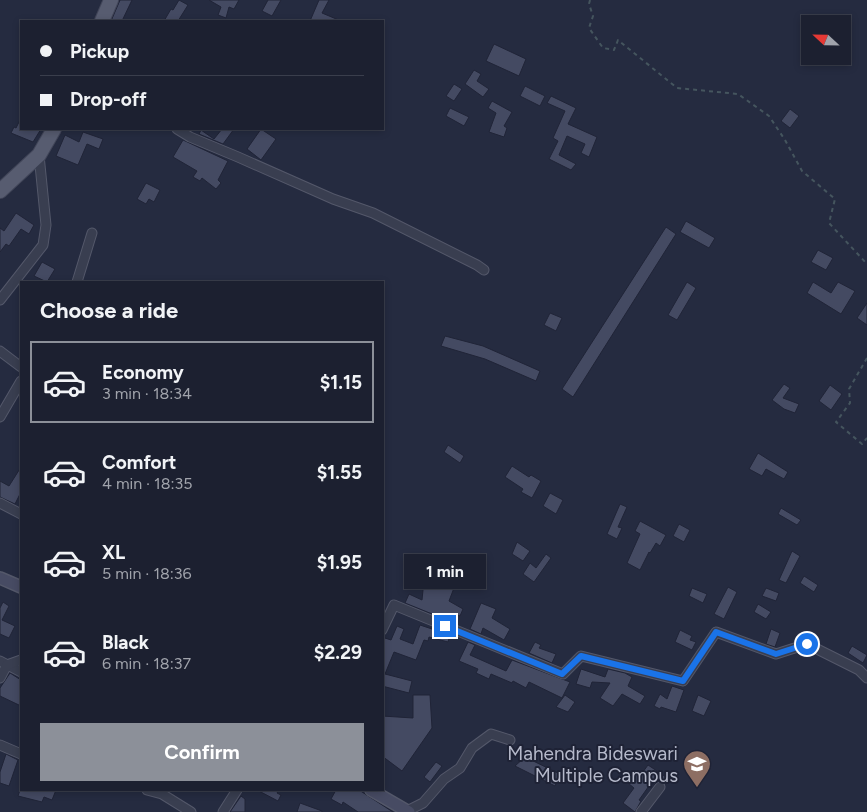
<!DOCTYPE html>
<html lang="en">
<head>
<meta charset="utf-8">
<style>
	body { margin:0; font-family:Figtree,sans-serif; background:#292d3c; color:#f1f3f6; height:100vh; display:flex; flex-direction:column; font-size:19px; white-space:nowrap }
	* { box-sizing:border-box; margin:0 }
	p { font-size:16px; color:#a0a3ab }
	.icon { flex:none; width:28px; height:28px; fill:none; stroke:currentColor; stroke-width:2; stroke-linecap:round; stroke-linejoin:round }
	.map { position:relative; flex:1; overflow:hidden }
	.details { position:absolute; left:20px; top:281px; width:364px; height:510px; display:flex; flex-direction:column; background:#1c2030; border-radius:0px; box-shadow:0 2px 8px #0003,0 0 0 1px #3a3e4c }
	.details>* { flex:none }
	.hud { position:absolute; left:20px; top:20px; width:364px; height:110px; border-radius:0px; box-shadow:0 2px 8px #0003,0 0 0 1px #3a3e4c; display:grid; align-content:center; height:110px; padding:0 20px; background:#1c2030 }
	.needle { width:32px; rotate:292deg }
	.fabs { position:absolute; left:801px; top:15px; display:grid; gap:10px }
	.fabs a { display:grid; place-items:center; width:50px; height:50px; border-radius:0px; background:#1c2030; box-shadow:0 2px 8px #0003,0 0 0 1px #3a3e4c; font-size:25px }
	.end { position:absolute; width:22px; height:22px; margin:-11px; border:6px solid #1a73e8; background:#fff; box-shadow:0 0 0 2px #fff }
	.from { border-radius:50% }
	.bubble { position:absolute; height:35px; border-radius:0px; background:#1c2030; box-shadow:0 2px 8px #0003,0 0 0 1px #3a3e4c; font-size:16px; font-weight:700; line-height:35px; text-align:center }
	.hud b { display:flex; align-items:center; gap:18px; height:48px; font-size:19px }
	.hud b+b { border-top:1px solid #3a3e4c }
	.hud i { width:12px; height:12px; background:#f1f3f6 }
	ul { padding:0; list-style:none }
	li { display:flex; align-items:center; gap:15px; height:82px; margin:0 10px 8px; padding:0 10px; border:2px solid transparent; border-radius:0px }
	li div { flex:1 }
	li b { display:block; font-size:19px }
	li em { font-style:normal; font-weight:700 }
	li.current { border-color:#8c9099 }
	li>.icon { width:45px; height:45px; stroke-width:1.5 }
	h2 { padding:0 20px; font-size:22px; line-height:60px }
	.primary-button { display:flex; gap:10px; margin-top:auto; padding:10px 20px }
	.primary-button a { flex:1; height:58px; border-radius:0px; background:#8c9099; color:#fff; font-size:20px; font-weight:700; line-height:58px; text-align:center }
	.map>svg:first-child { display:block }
</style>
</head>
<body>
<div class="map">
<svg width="867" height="812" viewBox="0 0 867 812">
	<rect width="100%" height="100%" fill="#252b40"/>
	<g fill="#444a62" stroke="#202437">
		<polygon points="120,0 132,0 122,21 111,21"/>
		<polygon points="179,0 188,5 178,21 164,21 171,9 173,10"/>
		<polygon points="209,0 239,0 234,9 229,7 226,18 218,15 221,7"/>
		<polygon points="268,0 281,0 272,16 262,11"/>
		<polygon points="319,0 329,0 322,13 341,21 310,21"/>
		<polygon points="494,44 526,59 519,76 486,61"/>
		<polygon points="474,70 481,74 477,81 489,89 483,97 465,84"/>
		<polygon points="454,84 462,89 454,101 446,96"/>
		<polygon points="525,86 545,96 540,106 520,96"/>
		<polygon points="551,96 576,108 568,124 597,137 589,157 581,153 585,144 567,136 559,155 576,164 571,170 549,159 558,141 553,138 565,111 547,103"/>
		<polygon points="492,101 512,112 504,126 507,128 504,137 489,132 496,113 488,108"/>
		<polygon points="450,108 469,117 464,126 446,116"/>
		<polygon points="790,109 799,116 790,128 781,121"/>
		<polygon points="21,118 21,129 41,129 33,142 11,133 14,127 16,128"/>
		<polygon points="222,129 234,129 223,144 199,134 201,130 214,139"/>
		<polygon points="261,129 276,139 261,160 247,149"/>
		<polygon points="83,132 103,139 99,149 87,144 78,165 56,156 65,135 79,142"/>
		<polygon points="183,140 228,161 218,180 221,183 216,189 202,178 200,181 193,177 197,171 173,157"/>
		<polygon points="146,183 160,190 154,202 149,199 146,204 137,199"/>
		<polygon points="16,213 34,225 29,234 21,229 9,246 6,244 0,252 0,228 4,231"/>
		<polygon points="686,221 715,238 709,248 680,232"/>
		<polygon points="666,227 676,234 573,397 562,389"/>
		<polygon points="818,250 833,258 826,270 811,262"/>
		<polygon points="42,262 55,269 47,282 34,276"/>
		<polygon points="687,282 696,288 677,320 668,315"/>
		<polygon points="813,282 831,293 838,282 855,291 841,314 807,293"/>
		<polygon points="867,303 867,325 857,318"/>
		<polygon points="550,313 562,318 556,331 544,325"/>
		<polygon points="445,336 483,346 540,371 536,381 485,359 441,346"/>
		<polygon points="784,384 790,388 783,398 799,404 795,413 784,409 772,400"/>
		<polygon points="830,385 842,394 831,410 819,401"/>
		<polygon points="448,445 464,456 460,463 444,452"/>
		<polygon points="758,453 788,472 784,479 766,469 762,476 749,469"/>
		<polygon points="512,466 529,477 531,475 541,481 532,498 521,492 523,489 505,477"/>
		<polygon points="21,467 21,492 15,504 0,497 0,481 9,486"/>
		<polygon points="550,493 563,500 556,514 543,506"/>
		<polygon points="620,504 627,507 618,527 622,528 617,539 607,534"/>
		<polygon points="781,508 801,520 797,525 778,514"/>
		<polygon points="640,521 666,535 660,546 656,543 650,553 649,552 640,570 627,563 640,534 635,531"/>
		<polygon points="679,524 690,530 684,542 673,536"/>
		<polygon points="517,542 530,551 523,561 512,554"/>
		<polygon points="792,551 800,556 786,583 779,580"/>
		<polygon points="546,554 551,558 534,582 523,574 530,563 536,568"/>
		<polygon points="804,576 818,585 814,592 800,583"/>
		<polygon points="424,580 437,585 435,589 454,588 449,601 463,609 460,616 455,614 452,622 405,603 409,594 422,600"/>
		<polygon points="728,587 737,592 724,619 714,614"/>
		<polygon points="692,588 707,594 703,603 689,596"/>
		<polygon points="766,588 779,593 776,601 762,596"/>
		<polygon points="3,602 9,606 2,620 15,626 9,638 0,634 0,608"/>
		<polygon points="481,603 496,609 492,618 510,629 504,640 483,628 481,634 470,629"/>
		<polygon points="758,604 771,612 766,619 754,612"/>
		<polygon points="420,625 450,635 448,642 429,637 428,641 424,640 416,660 394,652 385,674 412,681 409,693 382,686 382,644 385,638 391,640 397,626 404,629 400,639 413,644"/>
		<polygon points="771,629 780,633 775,647 766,644"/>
		<polygon points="680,630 692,636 690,640 696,642 692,650 675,642"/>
		<polygon points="468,642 475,645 470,655 506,671 512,660 570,682 562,698 529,682 526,688 513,681 512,683 491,674 489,679 476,673 478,669 459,661"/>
		<polygon points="535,642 541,645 539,648 556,654 552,663 529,653"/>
		<polygon points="852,646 867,655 863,663 848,653"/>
		<polygon points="581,669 605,677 608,669 625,673 632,677 628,686 645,696 640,704 622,694 613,706 600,698 610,683 592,682 590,688 576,684"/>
		<polygon points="10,673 21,680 21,706 0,696 0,688"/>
		<polygon points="672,686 684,690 676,712 661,707 660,709 654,706 660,694 667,699"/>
		<polygon points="413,695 430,695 432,728 402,771 382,756 382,716 413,718"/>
		<polygon points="565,695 575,702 568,712 556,707"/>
		<polygon points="698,695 711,701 704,716 692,711"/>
		<polygon points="6,754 18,760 9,786 0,783 0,772"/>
		<polygon points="525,757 560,774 555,786 515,766"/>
		<polygon points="436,762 442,766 430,782 424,777"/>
		<polygon points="648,765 666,777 663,782 658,781 654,785 651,783 639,800 641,801 635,812 623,803 634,788 628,783 636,773 640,776"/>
		<polygon points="20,790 56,790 52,800 44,797 42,802 18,796"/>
		<polygon points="257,790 279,790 277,793 281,795 278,801"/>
		<polygon points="336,790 359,790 393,812 358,812 343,802 342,805 331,799"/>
		<polygon points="241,796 245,799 245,812 230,812"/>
		<polygon points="300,803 322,811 322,812 297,812"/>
	</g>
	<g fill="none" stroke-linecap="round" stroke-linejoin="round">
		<g stroke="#54586a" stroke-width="11">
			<g id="minor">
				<polyline points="177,129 190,137 238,157 333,199 373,213 477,265 484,270"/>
				<polyline points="77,282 92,233"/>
				<polyline points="0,300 43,245 46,225 39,155"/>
				<polyline points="0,351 21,367"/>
				<polyline points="0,417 21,381"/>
				<polyline points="0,503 21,514"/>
				<polyline points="382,630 394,605 563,674 581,656 683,681 716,632 776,654 807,644 859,670 867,678"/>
				<polyline points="0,661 21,672"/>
				<polyline points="0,678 7,665 21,660"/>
				<polyline points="0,745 21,754"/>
				<polyline points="147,790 162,794 191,812"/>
				<polyline points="407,811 423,803 444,779 460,768 472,748 491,734 510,740"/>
				<polyline points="223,812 237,790"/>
				<polyline points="641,812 660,787"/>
			</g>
		</g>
		<g stroke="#54586a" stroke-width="14">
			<g id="secondary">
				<polyline points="0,578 21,587"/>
				<polyline points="371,790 409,812"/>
			</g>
		</g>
		<g stroke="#424659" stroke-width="16">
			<g id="primary">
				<polyline points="102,21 111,0"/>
				<polyline points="0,191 39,155 54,129"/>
			</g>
		</g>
		<g stroke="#45555e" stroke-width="2" stroke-dasharray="4 4" stroke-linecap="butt">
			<polyline points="590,0 589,4 593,16 589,28 603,48 614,50 618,40 677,88 738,94 769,116 785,140 802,171 835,199 829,223 867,264"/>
			<polyline points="867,358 849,389 850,403 836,422 862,444 867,438"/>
		</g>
		<use href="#minor" stroke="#393e50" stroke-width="9"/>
		<use href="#secondary" stroke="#474b63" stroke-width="11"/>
		<use href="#primary" stroke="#575c70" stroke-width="14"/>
	</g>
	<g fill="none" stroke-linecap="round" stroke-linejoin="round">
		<polyline stroke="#1a73e8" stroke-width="6" points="445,626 562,674 581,656 683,681 716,632 776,654 807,644"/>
	</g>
	<defs>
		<g id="university-pin" transform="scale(1.4375)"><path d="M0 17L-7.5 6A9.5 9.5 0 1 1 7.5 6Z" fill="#8d6e63" stroke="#1e2235"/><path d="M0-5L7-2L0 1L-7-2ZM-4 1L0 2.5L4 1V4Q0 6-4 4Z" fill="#fff"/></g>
	</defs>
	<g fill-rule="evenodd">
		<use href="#university-pin" x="697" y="764"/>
	</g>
	<g text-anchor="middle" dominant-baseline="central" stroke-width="4" stroke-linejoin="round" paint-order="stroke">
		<g font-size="19" fill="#b5b9ca" stroke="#1e2235" text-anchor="end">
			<text x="678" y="753">Mahendra Bideswari<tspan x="678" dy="22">Multiple Campus</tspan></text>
		</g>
	</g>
</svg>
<div class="fabs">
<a><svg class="needle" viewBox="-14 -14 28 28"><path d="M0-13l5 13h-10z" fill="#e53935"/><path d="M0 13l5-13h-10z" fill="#a0a3ab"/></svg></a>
</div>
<i class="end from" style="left:807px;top:644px"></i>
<i class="end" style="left:445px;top:626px"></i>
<div class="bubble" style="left:404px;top:554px;width:82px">1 min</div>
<div class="hud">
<b><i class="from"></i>Pickup</b>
<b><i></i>Drop-off</b>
</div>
<section class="details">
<h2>Choose a ride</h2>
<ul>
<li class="current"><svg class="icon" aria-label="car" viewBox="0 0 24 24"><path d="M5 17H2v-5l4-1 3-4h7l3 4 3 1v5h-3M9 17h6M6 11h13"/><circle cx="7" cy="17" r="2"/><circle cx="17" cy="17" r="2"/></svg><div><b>Economy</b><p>3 min · 18:34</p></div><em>$1.15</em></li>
<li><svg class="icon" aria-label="car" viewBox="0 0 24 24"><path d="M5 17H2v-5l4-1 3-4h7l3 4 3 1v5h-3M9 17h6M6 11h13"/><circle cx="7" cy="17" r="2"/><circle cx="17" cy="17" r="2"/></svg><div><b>Comfort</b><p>4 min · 18:35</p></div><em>$1.55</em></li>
<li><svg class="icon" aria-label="car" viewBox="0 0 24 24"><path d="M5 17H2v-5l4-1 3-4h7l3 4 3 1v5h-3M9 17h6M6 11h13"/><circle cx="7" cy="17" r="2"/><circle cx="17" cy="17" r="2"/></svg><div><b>XL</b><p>5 min · 18:36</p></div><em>$1.95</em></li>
<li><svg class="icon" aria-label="car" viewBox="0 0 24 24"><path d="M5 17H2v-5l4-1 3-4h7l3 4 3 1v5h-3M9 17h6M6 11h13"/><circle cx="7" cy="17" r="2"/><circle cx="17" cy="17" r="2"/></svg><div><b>Black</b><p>6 min · 18:37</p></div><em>$2.29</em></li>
</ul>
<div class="primary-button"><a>Confirm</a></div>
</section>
</div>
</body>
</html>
